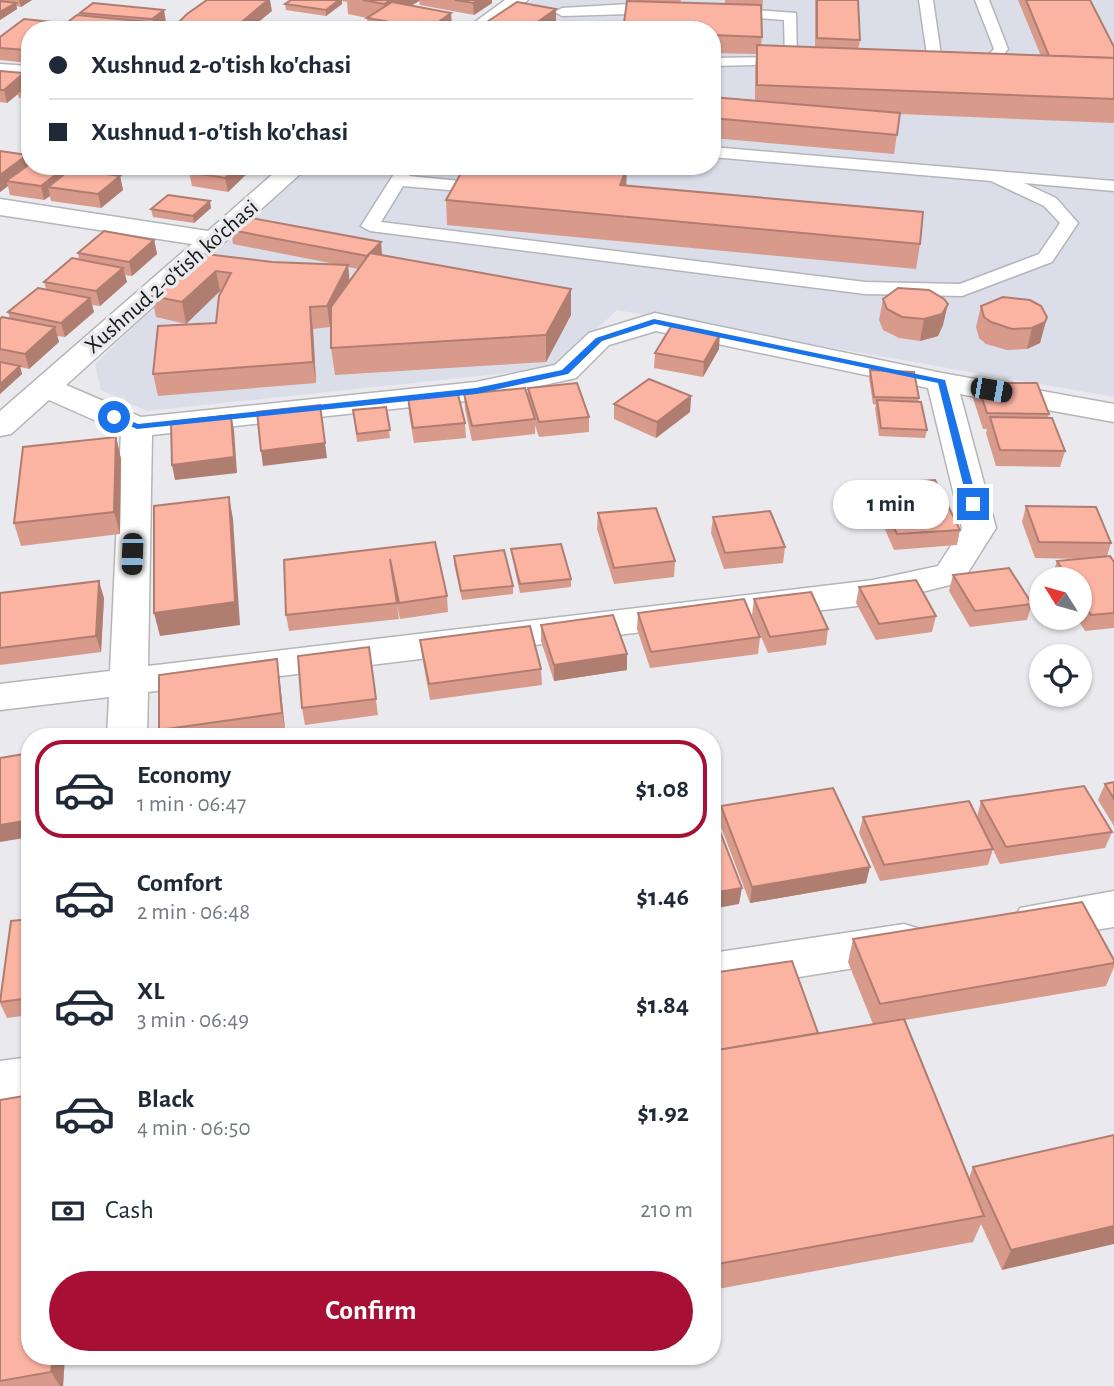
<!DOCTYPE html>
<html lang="en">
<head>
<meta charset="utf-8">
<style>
	body { margin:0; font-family:"Alegreya Sans",sans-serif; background:#f2f2f3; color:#1f2937; height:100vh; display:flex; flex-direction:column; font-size:26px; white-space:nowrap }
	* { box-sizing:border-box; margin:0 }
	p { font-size:23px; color:#747a83 }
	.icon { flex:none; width:38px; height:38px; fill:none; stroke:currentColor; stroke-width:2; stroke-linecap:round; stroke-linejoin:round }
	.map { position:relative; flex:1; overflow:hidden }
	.details { position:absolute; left:21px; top:728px; width:700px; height:637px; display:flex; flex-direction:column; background:#fff; border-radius:28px; box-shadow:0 2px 5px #0004 }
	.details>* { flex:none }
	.guide { position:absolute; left:21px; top:21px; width:700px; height:154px; border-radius:28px; box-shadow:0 2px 5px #0004; display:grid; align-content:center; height:154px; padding:0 28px; background:#fff }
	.needle { width:46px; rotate:307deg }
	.controls { position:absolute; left:1029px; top:567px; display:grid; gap:14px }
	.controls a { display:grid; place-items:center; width:63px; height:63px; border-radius:50%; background:#fff; box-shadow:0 2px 5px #0004; font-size:35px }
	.end { position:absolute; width:32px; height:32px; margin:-16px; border:9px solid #1a73e8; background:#fff; box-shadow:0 0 0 4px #fff }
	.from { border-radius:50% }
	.bubble { position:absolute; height:49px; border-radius:24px; background:#fff; box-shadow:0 2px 5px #0004; font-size:23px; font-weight:700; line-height:49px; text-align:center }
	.car { position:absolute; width:21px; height:42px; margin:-21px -10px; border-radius:9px; box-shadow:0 0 5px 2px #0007; background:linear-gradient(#222 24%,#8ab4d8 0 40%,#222 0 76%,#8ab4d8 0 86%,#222 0) }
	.guide b { display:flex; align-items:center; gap:24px; height:66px; font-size:26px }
	.guide b+b { border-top:2px solid #e0e1e3 }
	.guide i { width:18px; height:18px; background:#1f2937 }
	ul { padding:12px 0 0; list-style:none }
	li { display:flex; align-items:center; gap:21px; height:98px; margin:0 14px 10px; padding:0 14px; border:4px solid transparent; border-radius:28px }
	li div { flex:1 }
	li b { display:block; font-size:26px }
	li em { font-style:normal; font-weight:700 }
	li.selected { border-color:#a70f35 }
	li>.icon { width:63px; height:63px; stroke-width:1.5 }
	.pay { display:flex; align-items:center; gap:18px; height:77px; padding:0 28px; font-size:26px }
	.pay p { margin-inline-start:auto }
	.cta { display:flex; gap:14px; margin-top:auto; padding:14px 28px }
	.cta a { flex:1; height:80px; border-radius:42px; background:#a70f35; color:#fff; font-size:28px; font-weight:700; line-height:80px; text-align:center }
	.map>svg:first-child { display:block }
</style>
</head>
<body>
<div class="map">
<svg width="1114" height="1386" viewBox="0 0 1114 1386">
	<rect width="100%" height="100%" fill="#e9e9ee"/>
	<polygon fill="#dbdde9" points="533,0 1114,0 1114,397 617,310 555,368 146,411 101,390 95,364 182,279 311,166 712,166 712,30 490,30"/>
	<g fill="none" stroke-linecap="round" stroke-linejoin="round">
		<g stroke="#b4b5b9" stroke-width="3">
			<g id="service">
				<polygon points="919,0 933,0 942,62 940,65 935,66 928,62"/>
				<polygon points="975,0 989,0 1008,49 997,63 966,67 959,63 961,60 987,56 994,49"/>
				<polygon points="629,4 662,5 669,9 662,13 562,16 555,12 562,8"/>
				<polygon points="725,8 796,13 797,64 712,66 712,58 785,57 784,20 720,15 720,9"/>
				<polygon points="712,147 1114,181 1114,191 1024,183 1056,198 1078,223 1052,262 962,296 865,294 370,231 361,226 399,166 415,166 409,176 460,181 468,186 460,191 403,186 381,222 865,282 960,284 1039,254 1060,223 1044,206 991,181 712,157"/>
			</g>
		</g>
		<g stroke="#b4b5b9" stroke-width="3">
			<g id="minor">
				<polygon points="505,0 528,0 488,30 464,30"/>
				<polygon points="0,64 30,66 30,79 0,76"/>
				<path d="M282,166H309L66,385L141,417L476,382L555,365L589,333L655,313L942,373L1114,404V422L960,394L996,528L962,582L950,585L873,604L148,692L147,737H107L109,697L0,710V684L110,671L121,432L49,400L11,434L0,436V411L192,244L0,215V199L208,231ZM656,331L928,388L962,528L938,566L873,580L148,666L152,435L476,400L576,378L609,345Z"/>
				<polygon points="1114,891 1114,927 1036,939 1020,934 1014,921 1020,908"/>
				<polygon points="904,924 920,929 927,942 920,955 904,960 712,991 712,953"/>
				<polygon points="30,1057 30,1101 0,1105 0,1061"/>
			</g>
		</g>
		<use href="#service" fill="#fff" fill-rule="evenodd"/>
		<use href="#minor" fill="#fff" fill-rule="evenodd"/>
	</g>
	<g fill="#d89a8b" fill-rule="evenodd">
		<polygon points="0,0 32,0 21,7 16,6 17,9 0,20"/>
		<polygon points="291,0 492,0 492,3 474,15 420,5 419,1 412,5 451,13 452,30 368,30 367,18 348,14 347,2 342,1 342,4 326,16 286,10 285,4"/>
		<polygon points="635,0 681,0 680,3 725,4 725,0 763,0 762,11 761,11 762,37 761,46 815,48 815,0 858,0 860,40 858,49 1041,56 1018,0 1090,0 1114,47 1114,123 900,114 894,154 712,138 712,97 755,100 755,68 756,54 712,53 712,30 635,1"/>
		<polygon points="93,3 166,22 157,30 65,30 64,25 81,15 80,13"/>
		<polygon points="64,30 29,63 0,60 0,37"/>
		<polygon points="0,71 24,73 27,83 30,80 30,98 19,98 18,94 7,103 0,102"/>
		<polygon points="0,151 27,155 29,164 73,166 74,169 120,176 123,190 101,208 51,201 50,196 44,200 10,195 8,186 0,192"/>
		<polygon points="255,166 228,192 192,186 189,172"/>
		<polygon points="626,186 920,244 916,269 447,225 446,200"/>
		<polygon points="211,208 194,223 153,217 151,209"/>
		<path d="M231,230L381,242L382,255L571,315L546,362L335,375L331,348V325L330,327L313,329L316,383L158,396L153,374L216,323L221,292L220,291L186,324L156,317L152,296L197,253L272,262L335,264L233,244ZM348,267L358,269L349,280Z"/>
		<polygon points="154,240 157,254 132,276 125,275 127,282 100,306 92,305 94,312 65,337 57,336 59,342 29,369 20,367 22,374 0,394 0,319 10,319 8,312 46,289 44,282 79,260 78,253"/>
		<polygon points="883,299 943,325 938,336 920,341 899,338 883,330 879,320"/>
		<polygon points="981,306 1047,317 1040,343 1027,349 1007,350 986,344 979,338 976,327"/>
		<polygon points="719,349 703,377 654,368 655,353"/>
		<polygon points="870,370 919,398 918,402 927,430 925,438 879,436 875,408 876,405 873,404 869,378"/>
		<polygon points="977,383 1049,414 1048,418 1065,451 1060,467 996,466 986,433 987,429 983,429 973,398"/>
		<polygon points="528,388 589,417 589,432 539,437 535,425 535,434 472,441 465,409 464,394 528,398"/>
		<polygon points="691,396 690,412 656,438 614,419 614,404"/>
		<polygon points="408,398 465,423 466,438 414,443 409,414"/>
		<polygon points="386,407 390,438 357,442 353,410"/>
		<polygon points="116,437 121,459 120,534 21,546 14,523"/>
		<polygon points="874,484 960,530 957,545 894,550 872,500"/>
		<polygon points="1026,506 1111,543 1107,556 1114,562 1114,628 1085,631 1077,618 1080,618 1080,579 1054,579 1052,577 1057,561 1080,559 1035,558 1022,522"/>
		<polygon points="598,513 675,561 674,577 614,584 597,529"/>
		<polygon points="713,517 785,547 783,563 724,569 711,533"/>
		<polygon points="511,549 571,579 571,587 520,593 512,557"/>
		<polygon points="454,556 513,586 513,594 462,600 454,564"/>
		<polygon points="284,560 447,596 448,612 400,619 397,604 399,619 289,631 286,615"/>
		<polygon points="953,575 1032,604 1027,620 970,627 949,591"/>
		<polygon points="859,587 936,616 932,632 876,640 856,603"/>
		<polygon points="0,593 104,598 101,652 0,665"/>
		<polygon points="754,599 828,629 826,645 768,653 752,615"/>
		<polygon points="638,613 760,637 758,654 650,668 637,629"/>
		<polygon points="541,625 627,654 627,670 554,681 541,641"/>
		<polygon points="420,640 541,669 542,685 430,700 422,656"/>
		<polygon points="369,647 378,715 305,725 302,708"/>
		<polygon points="277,659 279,675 285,729 233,737 161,737 159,730"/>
		<polygon points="1114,782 1114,826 1098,800 1105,784"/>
		<polygon points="981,801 1112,832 1105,848 1000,864 977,817"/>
		<polygon points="721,806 866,883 750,903 719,822"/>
		<polygon points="863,817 993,849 988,865 880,881 859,833"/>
		<polygon points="30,919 30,1015 7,1018 0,1003 0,1000"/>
		<polygon points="853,939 1114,960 1114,967 1106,986 905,1020 969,1178 973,1167 1114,1135 1002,1270 981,1224 973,1242 712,1290 712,973 818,1034 873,1024 848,962"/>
		<polygon points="0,1100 30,1356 65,1356 63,1386 0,1386"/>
	</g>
	<g fill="#b07d71">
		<polygon points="19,0 32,0 21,7"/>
		<polygon points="268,0 270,0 272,11 249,30 232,30"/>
		<polygon points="339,0 342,0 342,4 326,16 326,10"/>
		<polygon points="391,0 419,0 419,1 386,21 384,4"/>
		<polygon points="478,0 492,0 492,3 474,15 473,3"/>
		<polygon points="16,3 17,9 0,20 0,12"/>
		<polygon points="556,9 556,26 551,30 526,30"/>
		<polygon points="164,10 166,22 157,30 154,30 152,19"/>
		<polygon points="451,13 452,30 427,30"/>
		<polygon points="149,22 151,30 139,30"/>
		<polygon points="62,23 64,30 53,30"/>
		<polygon points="30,48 30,63 29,63 26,50"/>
		<polygon points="24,73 27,86 18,91 18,94 7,103 4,90"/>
		<polygon points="27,155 31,169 6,181 8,186 0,192 0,175"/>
		<polygon points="67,166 73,166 75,176 48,187 50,196 44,200 41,186"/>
		<polygon points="238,166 255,166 228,192 225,178"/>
		<polygon points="627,167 626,192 620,185"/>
		<polygon points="120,176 123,190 101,208 98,194"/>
		<polygon points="210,201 211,208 194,223 193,216"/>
		<polygon points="154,240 157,254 132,276 129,262"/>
		<polygon points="381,242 382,257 367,256"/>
		<polygon points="348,265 350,286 330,327 327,306"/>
		<polygon points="123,268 127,282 100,306 96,291"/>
		<polygon points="216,271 220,291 186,324 182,302"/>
		<polygon points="571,289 571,315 546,362 546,335"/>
		<polygon points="90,298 94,312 65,337 61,323"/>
		<polygon points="948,304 943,325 938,336 920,341 924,319"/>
		<polygon points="310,307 313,329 316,383 313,362"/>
		<polygon points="1047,317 1040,343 1027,349 1032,328"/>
		<polygon points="55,327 59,342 29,369 25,354"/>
		<polygon points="720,334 719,349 703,377 704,362"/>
		<polygon points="20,366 22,374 0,394 0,384"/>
		<polygon points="691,396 690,412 656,438 657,422"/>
		<polygon points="231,415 234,430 237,473 175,480 172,465"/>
		<polygon points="116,437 121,459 120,534 114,512"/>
		<polygon points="325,443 327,458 263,466 261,451"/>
		<polygon points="229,497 233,519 240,625 160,636 154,613"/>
		<polygon points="99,581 104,598 101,652 96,636"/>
		<polygon points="627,654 627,670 554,681 554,665"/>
		<polygon points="277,659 279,675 285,729 282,713"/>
		<polygon points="30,820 30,837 0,842 0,825"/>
		<polygon points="870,867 866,883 750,903 752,887"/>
		<polygon points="742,888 739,904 712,909 712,893"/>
		<polygon points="1114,1226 1114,1244 1002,1270 1011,1250"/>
		<polygon points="53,1356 65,1356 63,1386 60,1386 51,1372"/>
	</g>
	<g fill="#fbb3a2" stroke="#b07d71" stroke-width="2">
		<polygon points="207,0 268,0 232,30 171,30 187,14"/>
		<polygon points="291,0 339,0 326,10 285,4"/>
		<polygon points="363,0 391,0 384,4"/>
		<polygon points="455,0 478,0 473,3"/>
		<polygon points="817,0 858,0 860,40 817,38"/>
		<polygon points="1026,0 1090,0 1114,47 1114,58 1049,56"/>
		<polygon points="0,1 16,3 0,12"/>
		<polygon points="627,1 761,5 762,37 712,35 712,30 623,30"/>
		<polygon points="392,2 451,13 427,30 373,30 385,21 367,18"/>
		<polygon points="517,2 556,9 526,30 475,30"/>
		<polygon points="93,3 164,10 152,19 80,13"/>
		<polygon points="77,15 149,22 139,30 109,30 109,29 64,25"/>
		<polygon points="24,19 62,23 53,30 30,30 30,48 26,50 0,48 0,37"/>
		<polygon points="757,45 1114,58 1114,99 757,85"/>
		<polygon points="0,71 24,73 4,90 0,90"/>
		<polygon points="30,80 30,92 18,91"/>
		<polygon points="712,97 900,113 897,135 712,118"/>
		<polygon points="0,151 27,155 0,175"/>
		<polygon points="30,164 30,166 67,166 41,186 6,181"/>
		<polygon points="196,166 238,166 225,178 189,172"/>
		<polygon points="465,166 627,167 620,185 923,212 920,244 446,200"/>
		<polygon points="71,169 120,176 98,194 48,187"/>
		<polygon points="168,195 210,201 193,216 151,209"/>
		<polygon points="246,217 381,242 367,256 231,230"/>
		<polygon points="104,231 154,240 129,262 78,253"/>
		<polygon points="197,253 272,262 348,265 327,306 310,307 313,362 153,374 158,326 216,323 219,296 231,273 216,271 182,302 152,296"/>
		<polygon points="370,253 571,289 546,335 331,348 331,307"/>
		<polygon points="72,258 123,268 96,291 44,282"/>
		<polygon points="38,288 90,298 61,323 8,312"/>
		<polygon points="898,288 929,290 944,299 948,304 942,314 924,319 902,317 887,309 883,299"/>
		<polygon points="1003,297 1030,300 1041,306 1047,317 1045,322 1032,328 1012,329 991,322 984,317 981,306"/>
		<polygon points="2,317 55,327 25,354 0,349 0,319"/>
		<polygon points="672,325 720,334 704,362 655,353"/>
		<polygon points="0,362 20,366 0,384"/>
		<polygon points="870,370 914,372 919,398 874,397"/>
		<polygon points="649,379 691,396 657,422 614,404"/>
		<polygon points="577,383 589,417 539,422 528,388"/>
		<polygon points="977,383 1037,383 1049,414 987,413"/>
		<polygon points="525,388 535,419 472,426 464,394"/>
		<polygon points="458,394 465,423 413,428 408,398"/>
		<polygon points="877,400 921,402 927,430 881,428"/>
		<polygon points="320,405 325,443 261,451 257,412"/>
		<polygon points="386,407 390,430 357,434 353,410"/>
		<polygon points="231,415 234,457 172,465 171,422"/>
		<polygon points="990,417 1052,418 1065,451 1000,450"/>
		<polygon points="116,437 114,512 14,523 23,447"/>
		<polygon points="935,480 960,530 897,534 874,484"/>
		<polygon points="229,497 235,602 154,613 154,506"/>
		<polygon points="1026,506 1096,507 1111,543 1039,542"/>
		<polygon points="656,508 675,561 614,568 598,513"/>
		<polygon points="770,511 785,547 725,553 713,517"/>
		<polygon points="435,542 447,596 399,603 390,559 397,603 286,615 284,560"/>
		<polygon points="561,544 571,579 520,584 511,549"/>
		<polygon points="504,550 513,586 461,591 454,556"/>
		<polygon points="1110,556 1114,562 1114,613 1091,615 1080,597 1080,579 1068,579 1057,561"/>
		<polygon points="1009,568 1032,604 975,611 953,575"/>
		<polygon points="916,580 936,616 879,624 859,587"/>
		<polygon points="99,581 96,636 0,648 0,593"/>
		<polygon points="811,592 828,629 770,637 754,599"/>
		<polygon points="744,599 760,637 651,652 638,613"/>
		<polygon points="613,615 627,654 554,665 541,625"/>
		<polygon points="530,626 541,669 429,684 420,640"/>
		<polygon points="369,647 376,699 302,708 298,656"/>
		<polygon points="277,659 282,713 159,730 159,675"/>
		<polygon points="30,753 30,820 0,825 0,758"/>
		<polygon points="1114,782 1114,799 1105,784"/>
		<polygon points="1084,786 1112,832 1006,847 981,801"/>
		<polygon points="833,788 870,867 752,887 721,806"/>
		<polygon points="969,801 993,849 884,865 863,817"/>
		<polygon points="712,811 742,888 712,893"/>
		<polygon points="1082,902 1114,960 1114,963 880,1004 853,939"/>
		<polygon points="30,919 30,998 0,1002 11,921"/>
		<polygon points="792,961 818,1033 712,1051 712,973"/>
		<polygon points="904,1019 984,1216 712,1265 712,1051"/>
		<polygon points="30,1095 30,1356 53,1356 51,1372 0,1381 0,1100"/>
		<polygon points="1114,1135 1114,1226 1011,1250 973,1167"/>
	</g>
	<polygon fill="#1a73e8" points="654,319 945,380 978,504 973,507 968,504 938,383 655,324 602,341 568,374 476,394 137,429 110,417 117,415 138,424 476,388 562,370 596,338"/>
	<g text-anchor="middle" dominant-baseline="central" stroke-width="7" stroke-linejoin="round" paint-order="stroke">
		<g font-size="23" fill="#1a1a1c" stroke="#e9e9ee">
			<text transform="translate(172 277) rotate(-41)">Xushnud 2-o'tish ko'chasi</text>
		</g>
	</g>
</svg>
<div class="controls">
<a><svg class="needle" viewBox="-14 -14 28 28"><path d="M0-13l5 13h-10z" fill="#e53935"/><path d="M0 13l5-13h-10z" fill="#747a83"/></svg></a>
<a><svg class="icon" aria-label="locate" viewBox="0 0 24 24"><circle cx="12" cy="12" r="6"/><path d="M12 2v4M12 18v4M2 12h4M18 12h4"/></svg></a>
</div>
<i class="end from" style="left:114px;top:417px"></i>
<i class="end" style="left:973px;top:504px"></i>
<div class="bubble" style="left:833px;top:480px;width:116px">1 min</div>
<i class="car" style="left:991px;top:390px;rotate:100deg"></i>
<i class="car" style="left:132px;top:554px;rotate:182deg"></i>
<div class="guide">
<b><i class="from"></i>Xushnud 2-o'tish ko'chasi</b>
<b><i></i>Xushnud 1-o'tish ko'chasi</b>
</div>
<section class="details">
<ul>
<li class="selected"><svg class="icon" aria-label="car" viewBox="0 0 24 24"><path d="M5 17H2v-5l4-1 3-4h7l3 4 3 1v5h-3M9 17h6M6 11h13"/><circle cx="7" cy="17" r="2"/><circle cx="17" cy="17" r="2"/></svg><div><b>Economy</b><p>1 min · 06:47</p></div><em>$1.08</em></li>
<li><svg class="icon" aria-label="car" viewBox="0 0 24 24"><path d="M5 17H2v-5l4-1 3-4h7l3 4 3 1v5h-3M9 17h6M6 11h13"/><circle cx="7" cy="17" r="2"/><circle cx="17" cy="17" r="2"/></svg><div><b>Comfort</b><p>2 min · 06:48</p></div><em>$1.46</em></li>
<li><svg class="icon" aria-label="car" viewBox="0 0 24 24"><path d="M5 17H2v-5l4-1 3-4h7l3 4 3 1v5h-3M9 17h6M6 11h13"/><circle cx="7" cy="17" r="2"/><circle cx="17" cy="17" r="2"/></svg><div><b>XL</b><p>3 min · 06:49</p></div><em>$1.84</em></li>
<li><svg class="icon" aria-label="car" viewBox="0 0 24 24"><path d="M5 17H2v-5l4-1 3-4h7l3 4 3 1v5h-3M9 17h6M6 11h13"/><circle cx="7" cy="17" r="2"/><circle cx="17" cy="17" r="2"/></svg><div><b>Black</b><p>4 min · 06:50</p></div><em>$1.92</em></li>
</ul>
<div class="pay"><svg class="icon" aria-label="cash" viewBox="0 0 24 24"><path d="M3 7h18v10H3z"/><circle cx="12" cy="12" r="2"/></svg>Cash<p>210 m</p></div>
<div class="cta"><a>Confirm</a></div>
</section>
</div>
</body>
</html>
